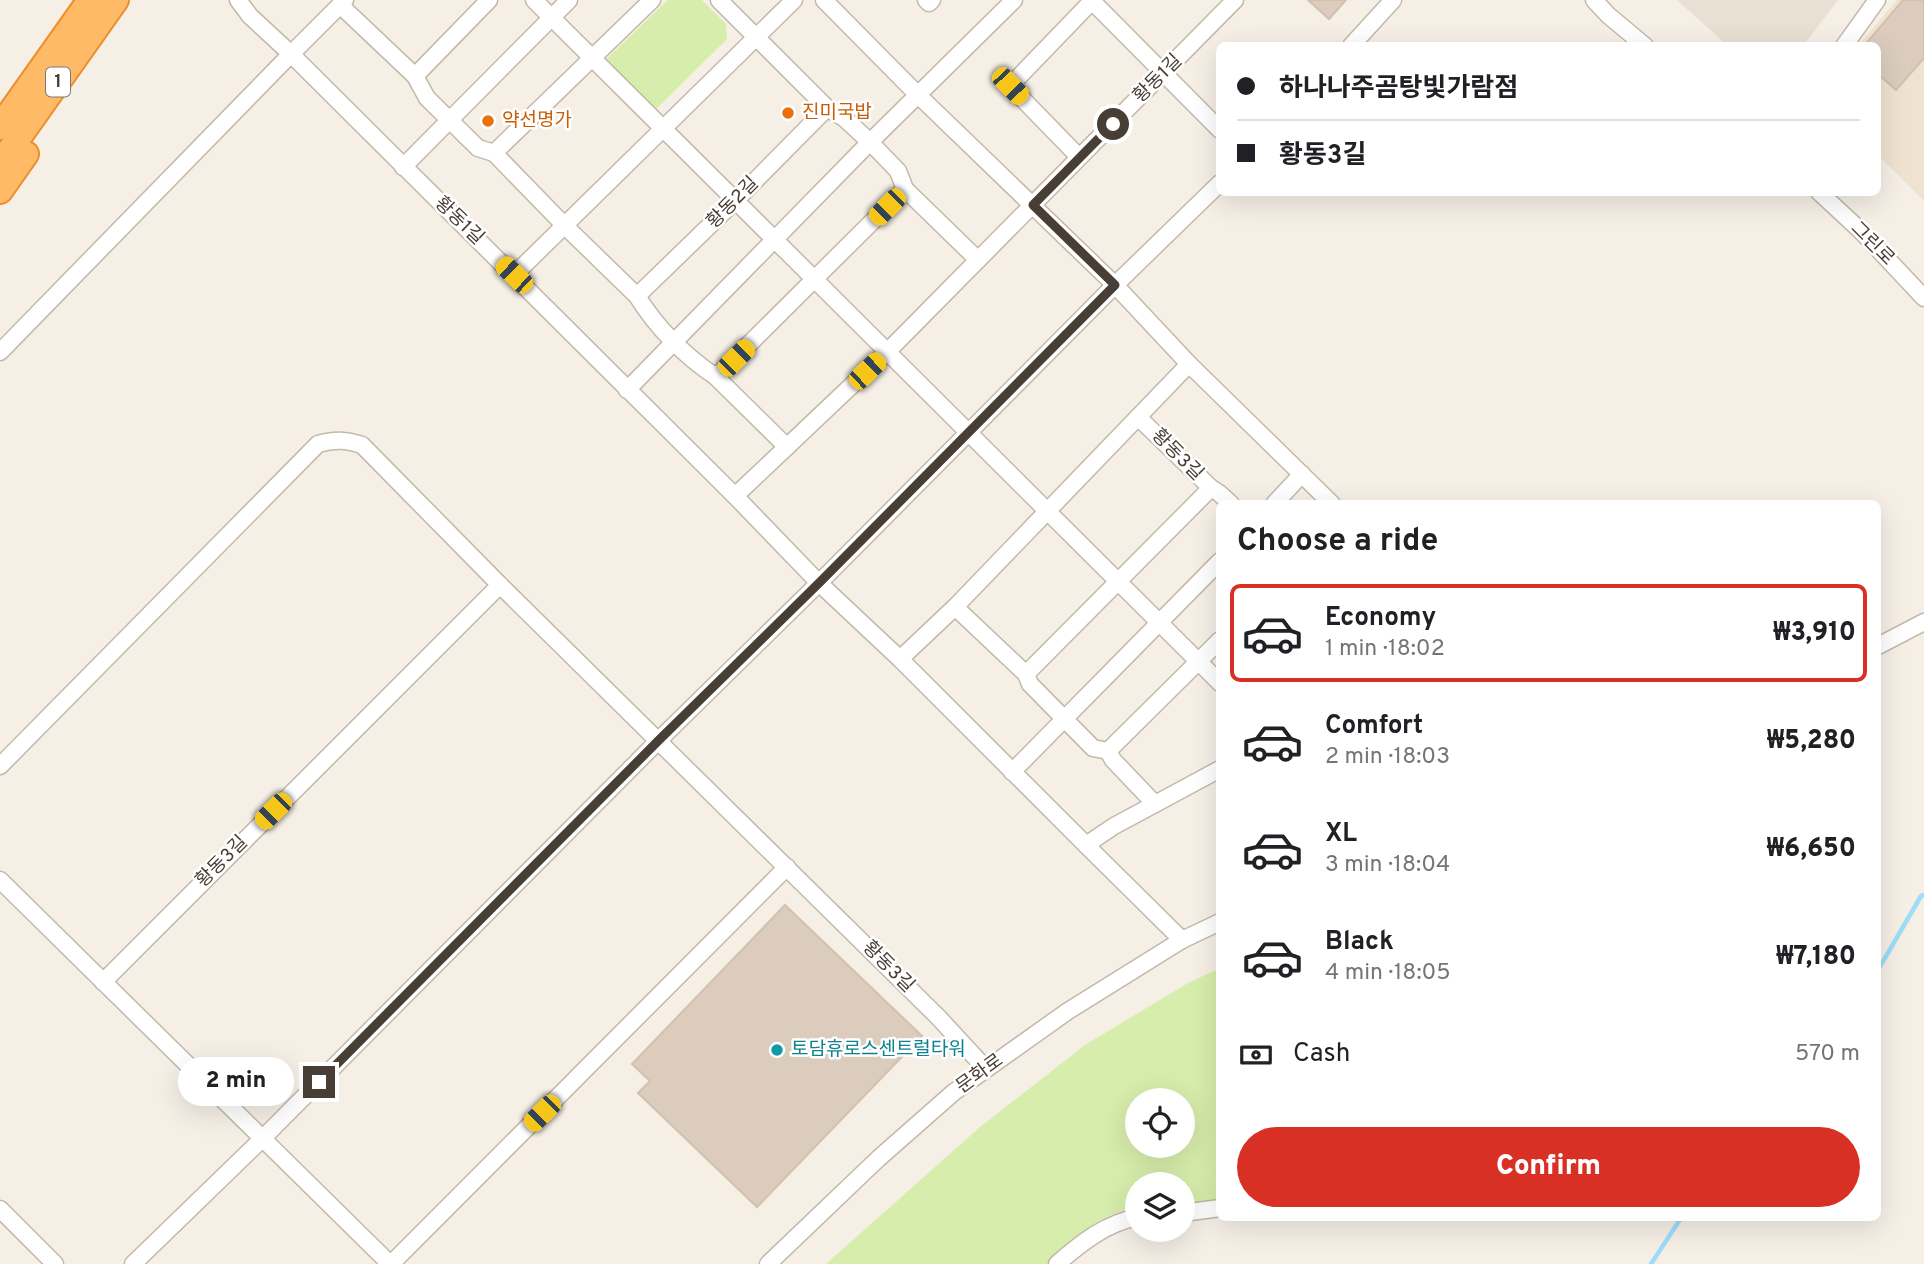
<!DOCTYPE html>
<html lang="en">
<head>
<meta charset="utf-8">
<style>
	body { margin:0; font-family:Overpass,"Noto Sans KR",sans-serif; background:#f6f6f6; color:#202124; height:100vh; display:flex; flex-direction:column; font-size:26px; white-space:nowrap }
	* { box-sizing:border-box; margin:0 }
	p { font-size:23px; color:#757577 }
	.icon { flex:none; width:38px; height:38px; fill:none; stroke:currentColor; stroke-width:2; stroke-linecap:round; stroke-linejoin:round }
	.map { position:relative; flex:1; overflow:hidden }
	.details { position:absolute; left:1216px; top:500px; width:665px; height:721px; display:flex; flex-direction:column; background:#fff; border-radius:10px; box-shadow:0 7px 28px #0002 }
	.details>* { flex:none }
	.top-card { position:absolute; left:1216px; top:42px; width:665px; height:154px; border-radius:10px; box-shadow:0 7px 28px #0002; display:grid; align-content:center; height:154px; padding:0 21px; background:#fff }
	.fabs { position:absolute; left:1125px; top:1088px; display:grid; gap:14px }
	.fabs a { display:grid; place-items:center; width:70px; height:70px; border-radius:50%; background:#fff; box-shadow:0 7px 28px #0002; font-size:35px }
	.end { position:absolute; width:32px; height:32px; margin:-16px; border:9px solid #493e35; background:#fff; box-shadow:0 0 0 4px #fff }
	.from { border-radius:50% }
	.bubble { position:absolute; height:49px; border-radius:24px; background:#fff; box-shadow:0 7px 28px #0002; font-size:23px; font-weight:800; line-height:49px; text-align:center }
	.car { position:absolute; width:21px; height:42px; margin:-21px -10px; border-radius:9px; box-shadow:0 0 5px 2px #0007; background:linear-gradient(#f5c518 24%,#345 0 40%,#f5c518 0 76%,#345 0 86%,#f5c518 0) }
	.top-card b { display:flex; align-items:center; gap:24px; height:66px; font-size:26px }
	.top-card b+b { border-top:2px solid #e0e0e0 }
	.top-card i { width:18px; height:18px; background:#202124 }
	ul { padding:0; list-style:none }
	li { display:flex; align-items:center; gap:21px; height:98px; margin:0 14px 10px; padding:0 7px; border:4px solid transparent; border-radius:10px }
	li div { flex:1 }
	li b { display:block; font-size:26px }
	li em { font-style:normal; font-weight:800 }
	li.active { border-color:#d93025 }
	li>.icon { width:63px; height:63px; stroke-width:1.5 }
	h2 { padding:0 21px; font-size:32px; line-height:84px }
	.pay { display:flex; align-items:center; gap:18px; height:77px; padding:0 21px; font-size:26px }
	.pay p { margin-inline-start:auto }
	.cta { display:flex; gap:14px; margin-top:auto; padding:14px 21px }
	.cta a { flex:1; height:80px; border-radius:42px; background:#d93025; color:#fff; font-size:28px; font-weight:800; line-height:80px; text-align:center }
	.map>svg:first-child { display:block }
</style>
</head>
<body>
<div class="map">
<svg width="1924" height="1264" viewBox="0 0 1924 1264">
	<rect width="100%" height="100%" fill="#f5efe6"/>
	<polygon fill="#e9e0d4" points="1677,0 1838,0 1803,46 1727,45"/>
	<polygon fill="#efe2cf" points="1897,0 1924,0 1924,201 1878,155 1878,46 1858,46"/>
	<g fill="#d7edab" fill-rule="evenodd">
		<polygon points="668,0 702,0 726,24 727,39 643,122 593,72"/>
		<path d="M1220,968V1199L1197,1205H1183V1185H1138L1137,1208C1101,1211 1073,1241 1047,1264H826L980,1127L1085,1045L1188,983ZM1138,1101H1183V1146H1138Z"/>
	</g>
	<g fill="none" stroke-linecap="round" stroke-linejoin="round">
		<g stroke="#9dddf8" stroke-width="4.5">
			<polyline points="1878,970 1921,896 1924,895"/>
			<polyline points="1651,1264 1681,1218"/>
		</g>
	</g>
	<g fill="#dbccbe" stroke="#d3c0ad" stroke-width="2">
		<polygon points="1308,0 1346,0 1329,19"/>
		<polygon points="1903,0 1924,0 1924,58 1896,90 1878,74 1878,46 1864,46"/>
		<polygon points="785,905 922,1036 757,1207 638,1093 650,1081 632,1064"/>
	</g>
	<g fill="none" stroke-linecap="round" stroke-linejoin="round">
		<g stroke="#c4b8ab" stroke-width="19">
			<g id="minor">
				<polyline points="345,0 291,54 735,496 819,583 900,659 955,607 1138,417 1211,488 1026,674"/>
				<polyline points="534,0 1220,683"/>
				<polyline points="652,0 494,153 565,226 637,296 736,200 827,108 719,0"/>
				<polyline points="824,0 918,95 1115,285 1189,364 1332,504"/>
				<polyline points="926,0 929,3 932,0"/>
				<polyline points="1091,0 1220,130"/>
				<polyline points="1594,0 1608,15 1645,46"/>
				<polyline points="340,5 415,76 489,0"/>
				<polyline points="1351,46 1393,0"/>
				<polyline points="1844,46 1877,0"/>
				<polyline points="415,76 427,98 478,148 494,153"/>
				<polyline points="827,108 844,118 870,142 898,171 905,189"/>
				<polyline points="1079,157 1010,86 1093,0"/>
				<polyline points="403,167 569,0"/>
				<polyline points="1819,192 1862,232 1924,298"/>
				<polyline points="514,275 794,0"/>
				<path d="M637,296C657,328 685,356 716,377"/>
				<polyline points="0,352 291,54 250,16 238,0"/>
				<polyline points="627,390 870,142 1014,0"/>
				<polyline points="1138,417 1189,364"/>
				<polyline points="787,447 716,377 905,189 978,260"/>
				<polyline points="1211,488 1219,493 1231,504"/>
				<polyline points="735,496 887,352 1235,0"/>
				<polyline points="1274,504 1302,474"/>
				<polyline points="955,607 1026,674 1030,684 1093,748 1108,751"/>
				<polyline points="1878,646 1924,622"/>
				<polyline points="900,659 1086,845 1114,826 1155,804 1113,760 1108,751 1220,640"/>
				<path d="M0,766L318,444C335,439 346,440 362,445L500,585L939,1018L986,1069"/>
				<polyline points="1012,772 1220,561"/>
				<polyline points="1155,804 1220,769"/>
				<polyline points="1086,845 1182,940"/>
				<polyline points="0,880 390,1264"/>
				<polyline points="103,982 500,585"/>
				<polyline points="0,1209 55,1264"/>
				<polyline points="1183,1213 1220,1208"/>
				<polyline points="133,1264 262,1139 659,740 819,583 1115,285 1220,183"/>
				<polyline points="391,1264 787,867"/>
				<polyline points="768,1264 879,1158 954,1092 1068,1011 1182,940 1220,922"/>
				<path d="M1057,1264C1081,1243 1106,1223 1138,1217"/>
			</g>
		</g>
		<g stroke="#ed8d28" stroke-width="28">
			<g id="highway">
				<polyline points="0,127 90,0"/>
				<polyline points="0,164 116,0"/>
				<polyline points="0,191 26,154"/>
			</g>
		</g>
		<use href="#minor" stroke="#fff" stroke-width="16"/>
		<use href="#highway" stroke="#ffba67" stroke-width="24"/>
	</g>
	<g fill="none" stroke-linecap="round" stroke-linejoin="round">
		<polyline stroke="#493e35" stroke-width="9" points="319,1082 659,740 819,583 1115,285 1033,205 1113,124"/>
	</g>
	<g fill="#e8710a" stroke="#fff" stroke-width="2.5">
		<circle cx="788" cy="113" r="7"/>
		<circle cx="488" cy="121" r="7"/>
	</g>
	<circle fill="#0f9aa8" stroke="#fff" stroke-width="2.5" cx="777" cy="1050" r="7"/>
	<g text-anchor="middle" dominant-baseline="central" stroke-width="5" stroke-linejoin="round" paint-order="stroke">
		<rect fill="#fff" stroke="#807872" stroke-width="2" x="46" y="67.5" width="24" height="29" rx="5"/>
		<g font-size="18" font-weight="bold" fill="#493e35">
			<text x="58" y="82">1</text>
		</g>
		<g font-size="19" fill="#493e35" stroke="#fff">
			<text transform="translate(1158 79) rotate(-45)">황동1길</text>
			<text transform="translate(733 203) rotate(-45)">황동2길</text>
			<text transform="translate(459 221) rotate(44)">황동1길</text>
			<text transform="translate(1872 244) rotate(45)">그린로</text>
			<text transform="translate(1177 455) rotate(45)">황동3길</text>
			<text transform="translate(222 862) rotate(-45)">황동3길</text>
			<text transform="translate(888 967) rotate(45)">황동3길</text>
			<text transform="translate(980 1074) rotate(-36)">문화로</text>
		</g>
		<g font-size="19" fill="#c56008" stroke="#fff" text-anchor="start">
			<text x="802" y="113">진미국밥</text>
			<text x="502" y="121">약선명가</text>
		</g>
		<g font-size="19" fill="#0d838f" stroke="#fff" text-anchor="start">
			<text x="791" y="1050">토담휴로스센트럴타워</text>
		</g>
	</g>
</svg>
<div class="fabs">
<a><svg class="icon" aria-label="locate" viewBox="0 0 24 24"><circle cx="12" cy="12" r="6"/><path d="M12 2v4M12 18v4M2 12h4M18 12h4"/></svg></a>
<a><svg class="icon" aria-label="layers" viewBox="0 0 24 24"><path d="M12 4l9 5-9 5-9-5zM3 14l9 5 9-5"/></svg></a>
</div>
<i class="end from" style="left:1113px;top:124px"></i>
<i class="end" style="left:319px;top:1082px"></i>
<div class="bubble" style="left:178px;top:1057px;width:116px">2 min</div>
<i class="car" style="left:1010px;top:86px;rotate:136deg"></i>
<i class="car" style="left:887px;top:207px;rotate:225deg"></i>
<i class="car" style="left:514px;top:275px;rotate:314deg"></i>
<i class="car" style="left:736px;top:358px;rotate:45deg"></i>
<i class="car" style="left:867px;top:371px;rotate:46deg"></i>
<i class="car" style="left:273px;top:811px;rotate:225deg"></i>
<i class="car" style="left:542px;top:1113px;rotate:225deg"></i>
<div class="top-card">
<b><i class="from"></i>하나나주곰탕빛가람점</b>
<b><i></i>황동3길</b>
</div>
<section class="details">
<h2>Choose a ride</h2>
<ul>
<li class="active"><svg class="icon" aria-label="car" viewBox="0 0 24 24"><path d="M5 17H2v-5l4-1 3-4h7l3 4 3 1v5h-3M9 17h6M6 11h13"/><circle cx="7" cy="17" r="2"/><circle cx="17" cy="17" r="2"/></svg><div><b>Economy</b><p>1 min · 18:02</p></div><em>₩3,910</em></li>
<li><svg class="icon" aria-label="car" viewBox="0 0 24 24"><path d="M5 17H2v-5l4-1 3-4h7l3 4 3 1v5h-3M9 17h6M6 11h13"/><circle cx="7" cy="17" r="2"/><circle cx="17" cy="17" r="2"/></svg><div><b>Comfort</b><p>2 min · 18:03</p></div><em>₩5,280</em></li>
<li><svg class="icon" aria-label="car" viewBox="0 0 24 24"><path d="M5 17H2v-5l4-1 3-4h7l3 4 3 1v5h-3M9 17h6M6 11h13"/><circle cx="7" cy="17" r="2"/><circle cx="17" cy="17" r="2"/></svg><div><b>XL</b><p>3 min · 18:04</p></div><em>₩6,650</em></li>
<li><svg class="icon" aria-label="car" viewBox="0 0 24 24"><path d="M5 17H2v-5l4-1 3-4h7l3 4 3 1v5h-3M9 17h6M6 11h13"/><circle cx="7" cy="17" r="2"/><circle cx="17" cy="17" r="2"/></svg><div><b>Black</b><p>4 min · 18:05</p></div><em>₩7,180</em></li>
</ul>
<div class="pay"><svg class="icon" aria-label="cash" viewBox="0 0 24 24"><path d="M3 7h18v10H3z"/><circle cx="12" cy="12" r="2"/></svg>Cash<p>570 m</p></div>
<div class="cta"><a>Confirm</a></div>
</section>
</div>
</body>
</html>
